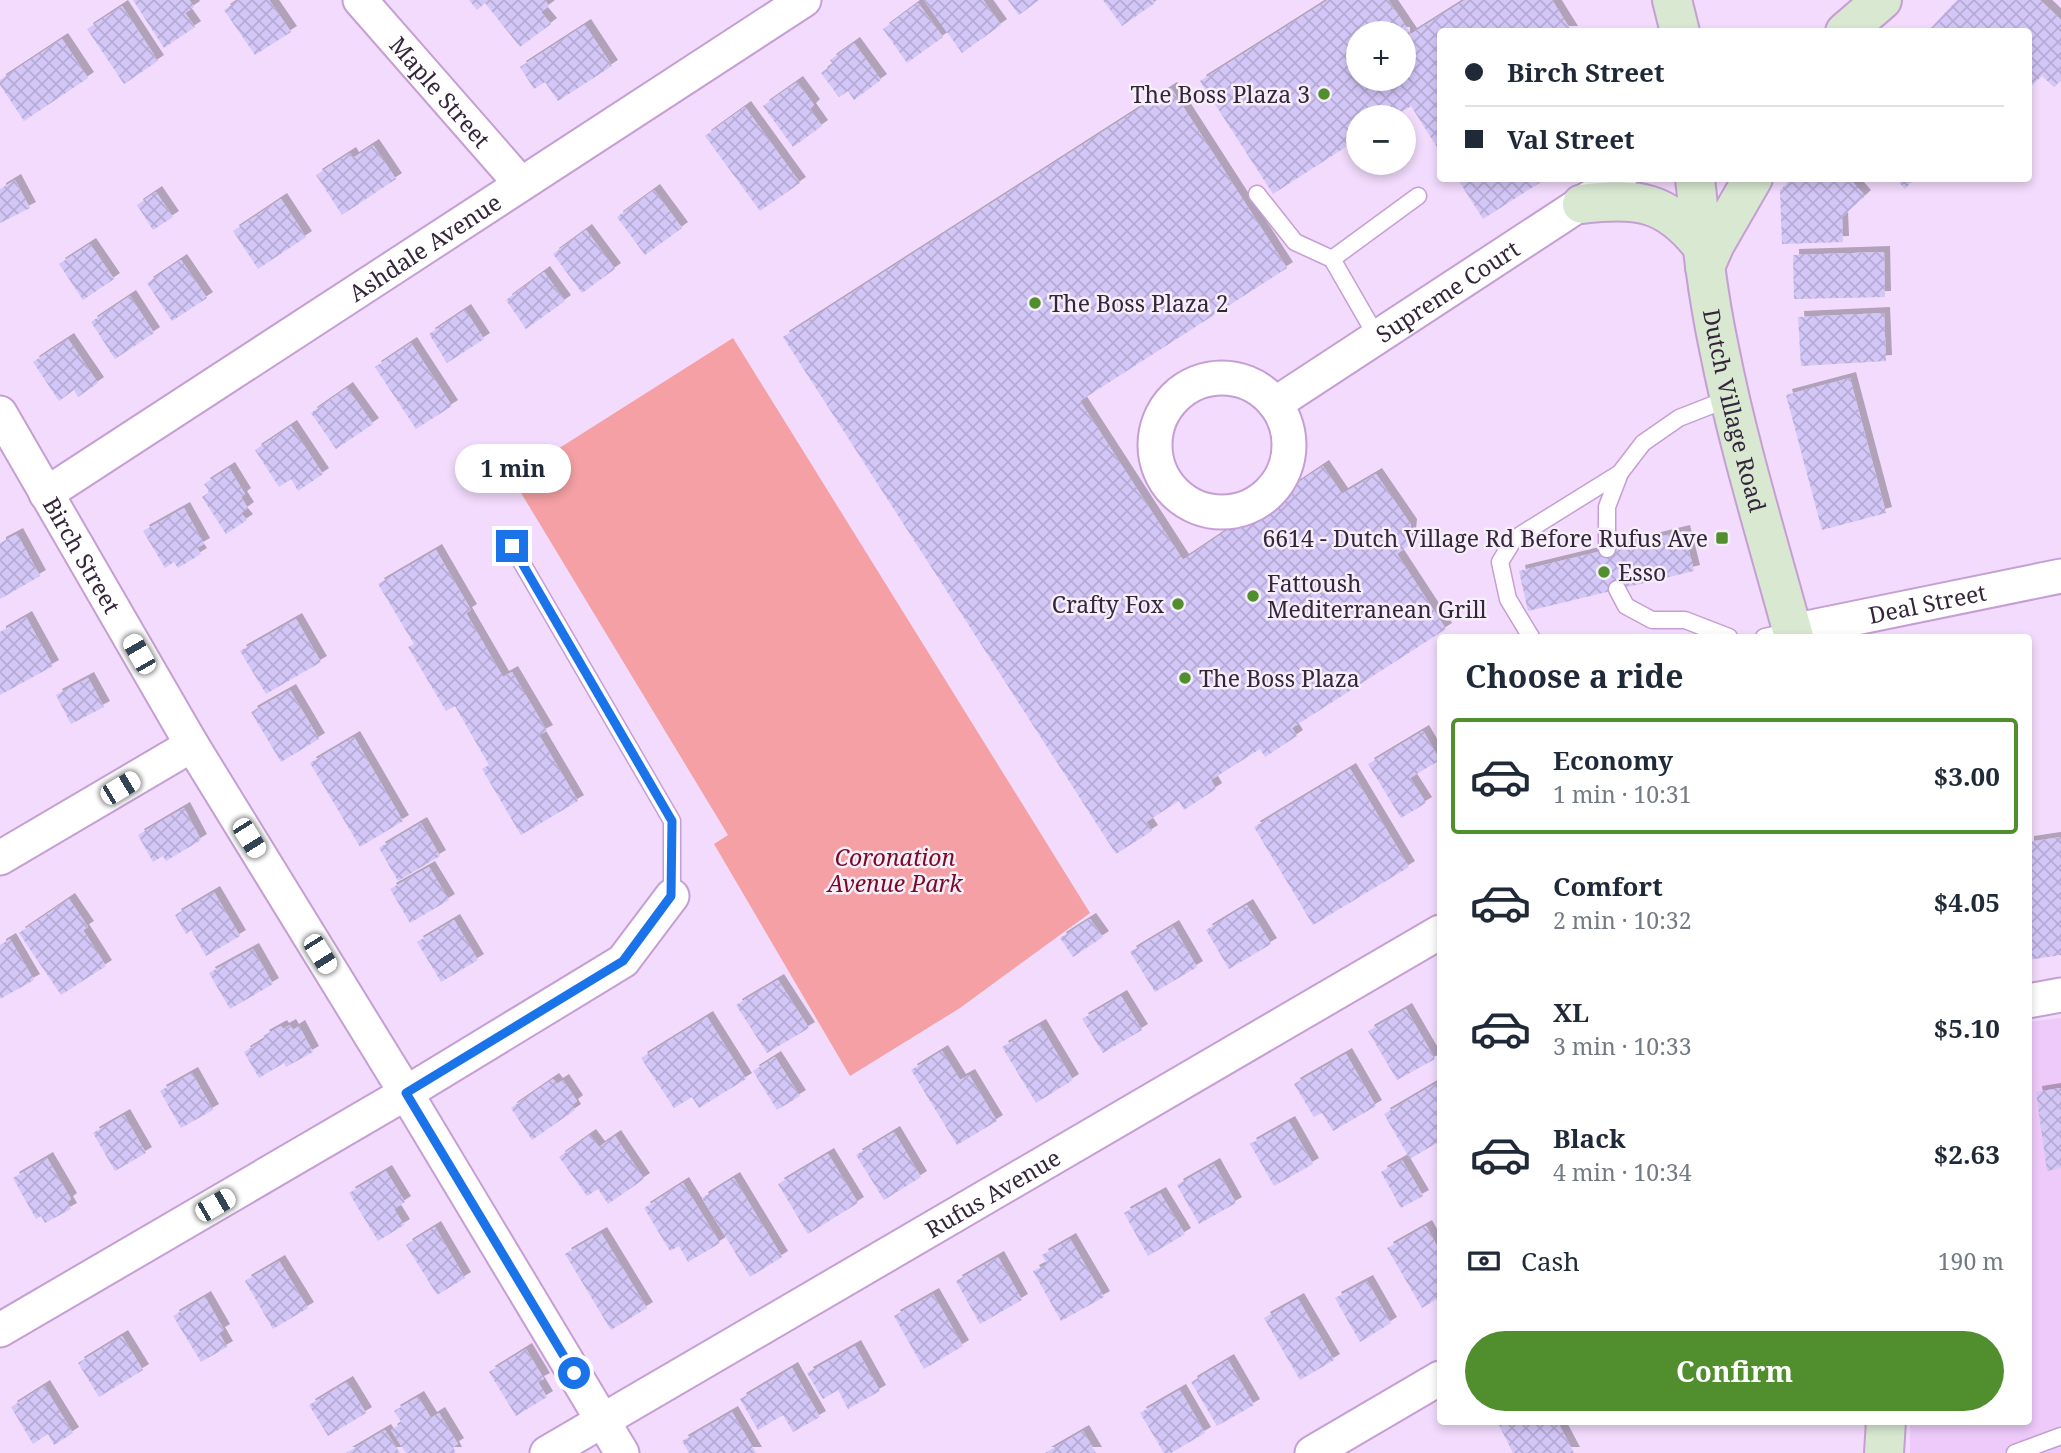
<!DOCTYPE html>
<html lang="en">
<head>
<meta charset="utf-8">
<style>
	body { margin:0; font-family:"Noto Serif",serif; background:#f2f2f3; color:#1f2937; height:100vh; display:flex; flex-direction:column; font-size:26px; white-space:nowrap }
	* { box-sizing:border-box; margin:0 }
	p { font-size:23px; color:#747a83 }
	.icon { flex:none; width:38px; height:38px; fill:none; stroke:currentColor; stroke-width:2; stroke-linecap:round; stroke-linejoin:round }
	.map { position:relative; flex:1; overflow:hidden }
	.side { position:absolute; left:1437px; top:634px; width:595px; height:791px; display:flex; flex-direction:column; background:#fff; border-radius:7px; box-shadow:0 4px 10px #0003 }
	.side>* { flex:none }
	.banner { position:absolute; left:1437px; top:28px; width:595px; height:154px; border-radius:7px; box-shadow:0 4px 10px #0003; display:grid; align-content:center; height:154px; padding:0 28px; background:#fff }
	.buttons { position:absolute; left:1346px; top:21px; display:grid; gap:14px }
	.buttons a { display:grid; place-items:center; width:70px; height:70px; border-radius:50%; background:#fff; box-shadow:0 4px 10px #0003; font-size:35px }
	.end { position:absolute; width:32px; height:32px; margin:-16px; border:9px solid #1a73e8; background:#fff; box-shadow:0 0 0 4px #fff }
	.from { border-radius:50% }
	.bubble { position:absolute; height:49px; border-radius:24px; background:#fff; box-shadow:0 4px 10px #0003; font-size:23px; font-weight:700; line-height:49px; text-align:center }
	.car { position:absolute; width:21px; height:42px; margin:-21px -10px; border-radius:9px; box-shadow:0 0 5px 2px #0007; background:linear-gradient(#fff 24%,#345 0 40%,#fff 0 76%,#345 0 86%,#fff 0) }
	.banner b { display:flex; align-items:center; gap:24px; height:66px; font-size:26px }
	.banner b+b { border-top:2px solid #e0e1e3 }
	.banner i { width:18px; height:18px; background:#1f2937 }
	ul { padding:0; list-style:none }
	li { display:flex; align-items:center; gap:21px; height:116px; margin:0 14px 10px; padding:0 14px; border:4px solid transparent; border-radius:7px }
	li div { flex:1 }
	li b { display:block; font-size:26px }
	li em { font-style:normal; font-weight:700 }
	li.active { border-color:#508e2e }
	li>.icon { width:63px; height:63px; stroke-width:1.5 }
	h2 { padding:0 28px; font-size:32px; line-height:84px }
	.pay { display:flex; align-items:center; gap:18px; height:77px; padding:0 28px; font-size:26px }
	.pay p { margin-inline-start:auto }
	.primary-button { display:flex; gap:14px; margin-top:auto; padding:14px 28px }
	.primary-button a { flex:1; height:80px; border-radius:42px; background:#508e2e; color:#fff; font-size:28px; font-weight:700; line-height:80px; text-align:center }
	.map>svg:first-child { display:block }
</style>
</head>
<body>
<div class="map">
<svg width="2061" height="1453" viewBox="0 0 2061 1453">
	<defs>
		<pattern id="building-cross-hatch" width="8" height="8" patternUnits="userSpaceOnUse" patternTransform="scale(1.75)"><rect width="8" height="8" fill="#d3c7f8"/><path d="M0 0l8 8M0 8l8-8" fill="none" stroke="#b6abd5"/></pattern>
		<filter id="shadow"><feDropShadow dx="6" dy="-6" stdDeviation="0" flood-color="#0004"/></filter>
	</defs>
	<rect width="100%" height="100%" fill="#f2dbfc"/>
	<polygon fill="#eecafb" points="2061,1018 2061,1453 1910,1453 1910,1421 2028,1421 2028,1022"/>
	<polygon fill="#f4a0a4" points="733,338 1090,913 960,1008 850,1076 714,844 728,835 512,478"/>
	<g fill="url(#building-cross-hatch)" fill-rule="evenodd" filter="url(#shadow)">
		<polygon points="133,0 189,0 194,7 185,13 195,27 164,48"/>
		<polygon points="239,0 269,0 291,32 255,55 224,10"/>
		<polygon points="469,0 545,0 549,6 541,12 551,24 520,47 485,3 477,10"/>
		<polygon points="924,0 983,0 1001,25 962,53"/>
		<polygon points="1008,0 1039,0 1019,15"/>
		<polygon points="1103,0 1153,0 1155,3 1122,26"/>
		<path d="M1328,0H1388L1411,34L1465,0H1552L1572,32H1440V152L1411,106L1393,117H1358V139L1273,194L1200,81ZM1358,33H1404V79H1358Z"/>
		<polygon points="1957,0 2040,0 2061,20 2061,80 2054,87 2042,76 2028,89 2028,32 1933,32 1930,29"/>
		<polygon points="918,3 943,37 907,63 883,29"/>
		<polygon points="122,6 158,61 124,84 87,29"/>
		<polygon points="585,25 612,66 558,101 545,82 534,89 520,67"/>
		<polygon points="62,39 88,78 24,121 0,85 0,80"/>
		<polygon points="854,43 881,80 854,100 848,91 839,97 821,73 833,64 830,60"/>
		<polygon points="797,82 814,105 810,109 822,126 793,147 763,106"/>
		<polygon points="1171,88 1287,268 1080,401 1183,560 1323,466 1342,494 1376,474 1411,525 1409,545 1397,554 1446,629 1292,728 1297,736 1265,757 1260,749 1211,780 1216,789 1184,810 1179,801 1146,822 1152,831 1116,854 783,337"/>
		<polygon points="745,107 800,183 760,211 705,136"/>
		<polygon points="373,145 396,179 342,215 316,175 350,153 353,158"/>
		<polygon points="1457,178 1547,178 1483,219"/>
		<polygon points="1793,178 1849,178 1865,196 1842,217 1843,242 1782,244 1780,190"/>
		<polygon points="1895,178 1915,178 1905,189"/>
		<polygon points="15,180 30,208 0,223 0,189"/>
		<polygon points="654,190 682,228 645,255 617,217"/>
		<polygon points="156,192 173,217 153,230 137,205"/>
		<polygon points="281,199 306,237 258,269 233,231"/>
		<polygon points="586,230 615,269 582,293 553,254"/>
		<polygon points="90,244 114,279 83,300 59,264"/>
		<polygon points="1884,252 1885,297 1794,299 1793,255"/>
		<polygon points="181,260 207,298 172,321 147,283"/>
		<polygon points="544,272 565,301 526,329 506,300"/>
		<polygon points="130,296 154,333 115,359 91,322"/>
		<polygon points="465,310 484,339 447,363 429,334"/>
		<polygon points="1884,313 1886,361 1801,366 1798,317"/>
		<polygon points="68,339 98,383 78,397 74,390 59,401 33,362"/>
		<polygon points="411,343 452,406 416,429 375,367"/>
		<polygon points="1850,378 1886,513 1822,530 1786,395"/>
		<polygon points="347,388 373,424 336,449 311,413"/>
		<polygon points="291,426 323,474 298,491 291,479 279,487 255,450"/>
		<polygon points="229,468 245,494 241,497 248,508 241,513 247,520 226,534 202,497 210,492 204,484"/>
		<polygon points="184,508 204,544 197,548 201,554 178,568 174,562 165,568 143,531"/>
		<polygon points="1684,531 1694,571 1528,611 1519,571"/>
		<polygon points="17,534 40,576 0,599 0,543"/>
		<polygon points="436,550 471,610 466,613 503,677 512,672 547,731 539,735 578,801 521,835 482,769 489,765 455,706 446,711 408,647 414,644 378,584"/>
		<polygon points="26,617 53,666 0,695 0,632"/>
		<polygon points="296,619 321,662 266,694 240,651"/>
		<polygon points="88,678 104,707 71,724 56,695"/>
		<polygon points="290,690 319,739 281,762 251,712"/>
		<polygon points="1423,731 1440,760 1410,778 1426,803 1401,818 1368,764"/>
		<polygon points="354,737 403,821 360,847 310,763"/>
		<polygon points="1350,769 1409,867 1313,925 1254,827"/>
		<polygon points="184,808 201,840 166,861 163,856 153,862 138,835"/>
		<polygon points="421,823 440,856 398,881 379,848"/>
		<polygon points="2061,837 2061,955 2028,960 2028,842"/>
		<polygon points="429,867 449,900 410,923 390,889"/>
		<polygon points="214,892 240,936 206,956 191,930 186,934 175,915"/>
		<polygon points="69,899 88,927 83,930 106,966 61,995 19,933"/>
		<polygon points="1247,905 1271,944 1229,969 1206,930"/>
		<polygon points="1090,919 1103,937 1073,957 1060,938"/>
		<polygon points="454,920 478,960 441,982 417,942"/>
		<polygon points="1173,926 1197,967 1155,992 1130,952"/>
		<polygon points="10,939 34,980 0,999 0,945"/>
		<polygon points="253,949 273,984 230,1009 209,973"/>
		<polygon points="778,980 809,1028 767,1053 736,1005"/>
		<polygon points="1121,996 1142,1030 1103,1053 1082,1019"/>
		<polygon points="1406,1009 1435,1059 1397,1080 1368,1031"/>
		<polygon points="707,1017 746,1079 699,1108 692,1097 674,1108 641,1058"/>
		<polygon points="290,1025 293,1030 299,1026 313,1052 286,1067 284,1063 259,1078 244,1052 265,1039 263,1036 281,1026 283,1029"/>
		<polygon points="1040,1025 1073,1080 1036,1103 1002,1047"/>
		<polygon points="942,1051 960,1080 969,1075 997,1121 957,1145 911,1070"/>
		<polygon points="1346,1054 1376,1106 1333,1131 1322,1113 1314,1117 1294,1084"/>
		<polygon points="775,1057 800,1096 777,1110 753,1071"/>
		<polygon points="192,1073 213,1110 181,1128 160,1091"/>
		<polygon points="553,1079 557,1084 563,1080 577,1101 572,1105 575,1110 532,1140 511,1108"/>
		<polygon points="1440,1081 1440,1141 1410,1159 1384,1114"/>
		<polygon points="2061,1088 2061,1168 2047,1171 2036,1092"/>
		<polygon points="124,1115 146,1153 115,1171 93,1133"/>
		<polygon points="1289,1122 1313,1164 1274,1186 1250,1144"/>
		<polygon points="894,1132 921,1177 884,1200 856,1155"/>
		<polygon points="590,1135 599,1147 615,1136 644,1179 608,1204 598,1189 587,1196 559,1157"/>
		<polygon points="828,1154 858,1203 808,1234 778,1184"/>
		<polygon points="47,1158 71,1199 67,1202 71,1209 45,1223 41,1216 36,1219 13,1178"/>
		<polygon points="1402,1160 1423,1196 1401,1208 1381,1172"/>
		<polygon points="1214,1164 1236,1203 1199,1224 1177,1185"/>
		<polygon points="386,1171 405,1202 394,1209 404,1225 378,1241 349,1193"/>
		<polygon points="734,1178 782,1257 750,1277 702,1198"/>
		<polygon points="683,1183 720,1243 688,1262 679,1246 670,1251 644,1208"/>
		<polygon points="1160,1193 1185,1234 1148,1256 1124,1213"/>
		<polygon points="1426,1226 1440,1251 1440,1297 1422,1308 1387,1248"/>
		<polygon points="435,1227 465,1278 437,1295 406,1245"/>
		<polygon points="601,1233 647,1308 611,1330 565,1254"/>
		<polygon points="1070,1239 1104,1297 1061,1321 1033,1271 1047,1264 1042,1255"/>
		<polygon points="998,1257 1022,1300 980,1324 956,1281"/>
		<polygon points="279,1261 308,1308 273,1329 245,1281"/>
		<polygon points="1367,1281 1391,1323 1360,1342 1335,1298"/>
		<polygon points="933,1294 963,1346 924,1369 894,1316"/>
		<polygon points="205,1297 224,1330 219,1333 227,1347 201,1362 173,1316"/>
		<polygon points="1298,1299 1334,1360 1300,1380 1264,1318"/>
		<polygon points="122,1336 143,1370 99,1397 78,1363"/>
		<polygon points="855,1346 880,1391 848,1409 838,1390 823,1399 807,1373"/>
		<polygon points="526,1349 544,1379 538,1382 547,1397 516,1416 489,1372"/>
		<polygon points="1228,1360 1254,1405 1217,1426 1191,1382"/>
		<polygon points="792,1368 820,1417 793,1432 783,1415 758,1430 740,1399"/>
		<polygon points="347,1382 366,1413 328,1436 309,1405"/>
		<polygon points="44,1386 73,1433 54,1445 48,1434 33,1444 11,1407"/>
		<polygon points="1180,1390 1205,1433 1171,1453 1164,1453 1140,1413"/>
		<polygon points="418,1397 431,1418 439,1413 458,1444 453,1447 456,1453 406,1453 391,1430 402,1423 394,1411"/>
		<polygon points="732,1412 756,1453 689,1453 682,1441"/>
		<polygon points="1497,1421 1557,1421 1574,1453 1513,1453"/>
		<polygon points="385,1430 400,1453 346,1453"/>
		<polygon points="1083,1431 1096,1453 1045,1453"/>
	</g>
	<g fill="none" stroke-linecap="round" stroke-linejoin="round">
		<g stroke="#c59fd4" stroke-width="19">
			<g id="service">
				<polyline points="1257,194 1295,242 1332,259 1377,337"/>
				<polyline points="1332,259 1418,196"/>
				<polyline points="512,546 672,821 672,896"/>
				<polyline points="1607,549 1607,507 1620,473 1643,443 1679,418 1730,398"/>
				<polyline points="1617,589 1626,606 1652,620 1685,620 1729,637"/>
				<polyline points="1531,637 1508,599 1500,562 1514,539 1620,473"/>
				<polyline points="1764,637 1792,631"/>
				<polyline points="2015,1453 2061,1436"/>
			</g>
		</g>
		<g stroke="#c59fd4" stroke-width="37">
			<g id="minor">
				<path id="s1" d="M360,0L521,184"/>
				<circle cx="1222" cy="445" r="67"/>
				<path id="s2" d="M1275,404L1620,178"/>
				<path id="s3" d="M0,413L192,745L406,1093L622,1453"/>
				<path id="s4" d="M46,494L804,0"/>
				<path id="s5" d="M1792,631L2061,576"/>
				<polyline points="0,858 192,745"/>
				<polyline points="2028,1001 2061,995"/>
				<polyline points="0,1330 406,1093 623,961 672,896"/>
				<path id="s6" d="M547,1453L1440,932"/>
				<polyline points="1312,1453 1440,1378"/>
			</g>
		</g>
		<g stroke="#c59fd4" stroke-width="42">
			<g id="secondary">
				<polyline points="1672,0 1680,32"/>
				<polyline points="1845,32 1882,0"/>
				<path id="s7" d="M1695,178C1701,235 1707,292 1719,348C1738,445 1768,541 1794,637"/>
				<path d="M1582,204C1637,197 1667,201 1702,246"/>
				<polyline points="1705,267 1715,244 1753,178"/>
				<polyline points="1884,1453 1886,1421"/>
			</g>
		</g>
		<use href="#service" stroke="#fff" stroke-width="16"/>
		<use href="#minor" stroke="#fff" stroke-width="33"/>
		<use href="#secondary" stroke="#d8e8d1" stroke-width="38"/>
	</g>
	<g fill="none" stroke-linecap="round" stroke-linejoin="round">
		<polyline stroke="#1a73e8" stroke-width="9" points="512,546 672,821 671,896 623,961 406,1093 574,1373"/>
	</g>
	<g fill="#508e2e" stroke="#f6eef9" stroke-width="2.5">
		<circle cx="1324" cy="94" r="7"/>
		<circle cx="1035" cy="303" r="7"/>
		<rect x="1715" y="531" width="14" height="14" rx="3.5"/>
		<circle cx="1604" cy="572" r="7"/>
		<circle cx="1253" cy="596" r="7"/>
		<circle cx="1178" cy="604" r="7"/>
		<circle cx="1185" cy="678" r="7"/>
	</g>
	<g text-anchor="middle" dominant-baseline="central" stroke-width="5" stroke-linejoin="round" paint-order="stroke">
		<g font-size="23" fill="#34253a" stroke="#f6eef9">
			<text stroke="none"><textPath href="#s1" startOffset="122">Maple Street</textPath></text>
			<text stroke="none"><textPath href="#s4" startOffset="452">Ashdale Avenue</textPath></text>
			<text stroke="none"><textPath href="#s2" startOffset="206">Supreme Court</textPath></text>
			<text stroke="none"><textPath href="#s7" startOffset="236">Dutch Village Road</textPath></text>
			<text stroke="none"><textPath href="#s3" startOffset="164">Birch Street</textPath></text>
			<text stroke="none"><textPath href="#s5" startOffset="138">Deal Street</textPath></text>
			<text stroke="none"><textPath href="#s6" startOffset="516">Rufus Avenue</textPath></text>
		</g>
		<g font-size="23" fill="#34253a" stroke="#f6eef9" text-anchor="start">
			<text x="1310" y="94" text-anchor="end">The Boss Plaza 3</text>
			<text x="1049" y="303">The Boss Plaza 2</text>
			<text x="1708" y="538" text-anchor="end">6614 - Dutch Village Rd Before Rufus Ave</text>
			<text x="1618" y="572">Esso</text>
			<text x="1267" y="583">Fattoush<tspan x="1267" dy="26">Mediterranean Grill</tspan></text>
			<text x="1164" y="604" text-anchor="end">Crafty Fox</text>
			<text x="1199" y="678">The Boss Plaza</text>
		</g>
		<g font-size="23" font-style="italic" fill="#7a0925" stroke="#f6eef9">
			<text x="895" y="857">Coronation<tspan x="895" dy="26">Avenue Park</tspan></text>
		</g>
	</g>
</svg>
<div class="buttons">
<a>+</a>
<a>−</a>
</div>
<i class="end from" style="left:574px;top:1373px"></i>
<i class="end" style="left:512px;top:546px"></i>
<div class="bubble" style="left:455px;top:444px;width:116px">1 min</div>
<i class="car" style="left:139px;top:654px;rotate:330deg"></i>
<i class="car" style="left:120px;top:788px;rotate:59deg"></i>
<i class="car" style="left:249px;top:838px;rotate:148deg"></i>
<i class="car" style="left:320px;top:954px;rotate:148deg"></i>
<i class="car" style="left:215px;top:1205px;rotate:60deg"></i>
<div class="banner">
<b><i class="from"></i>Birch Street</b>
<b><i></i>Val Street</b>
</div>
<section class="side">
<h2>Choose a ride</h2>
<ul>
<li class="active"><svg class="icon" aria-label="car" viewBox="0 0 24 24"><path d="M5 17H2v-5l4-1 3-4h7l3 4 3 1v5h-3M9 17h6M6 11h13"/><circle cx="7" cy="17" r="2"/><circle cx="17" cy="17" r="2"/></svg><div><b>Economy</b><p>1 min · 10:31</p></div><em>$3.00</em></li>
<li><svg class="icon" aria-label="car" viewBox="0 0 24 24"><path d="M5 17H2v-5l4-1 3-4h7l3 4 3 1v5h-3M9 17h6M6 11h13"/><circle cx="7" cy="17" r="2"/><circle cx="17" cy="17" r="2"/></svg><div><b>Comfort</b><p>2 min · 10:32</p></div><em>$4.05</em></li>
<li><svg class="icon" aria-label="car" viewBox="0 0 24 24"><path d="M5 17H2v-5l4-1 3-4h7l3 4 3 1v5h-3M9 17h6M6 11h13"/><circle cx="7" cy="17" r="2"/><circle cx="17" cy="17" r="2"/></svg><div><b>XL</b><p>3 min · 10:33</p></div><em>$5.10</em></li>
<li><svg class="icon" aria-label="car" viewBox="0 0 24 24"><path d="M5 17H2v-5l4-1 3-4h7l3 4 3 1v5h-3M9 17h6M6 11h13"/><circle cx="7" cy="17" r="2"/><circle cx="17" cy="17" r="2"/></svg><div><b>Black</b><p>4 min · 10:34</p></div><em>$2.63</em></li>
</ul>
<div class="pay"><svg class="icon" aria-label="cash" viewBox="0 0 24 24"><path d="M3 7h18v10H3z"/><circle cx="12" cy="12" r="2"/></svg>Cash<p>190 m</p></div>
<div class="primary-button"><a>Confirm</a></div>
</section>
</div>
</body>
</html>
